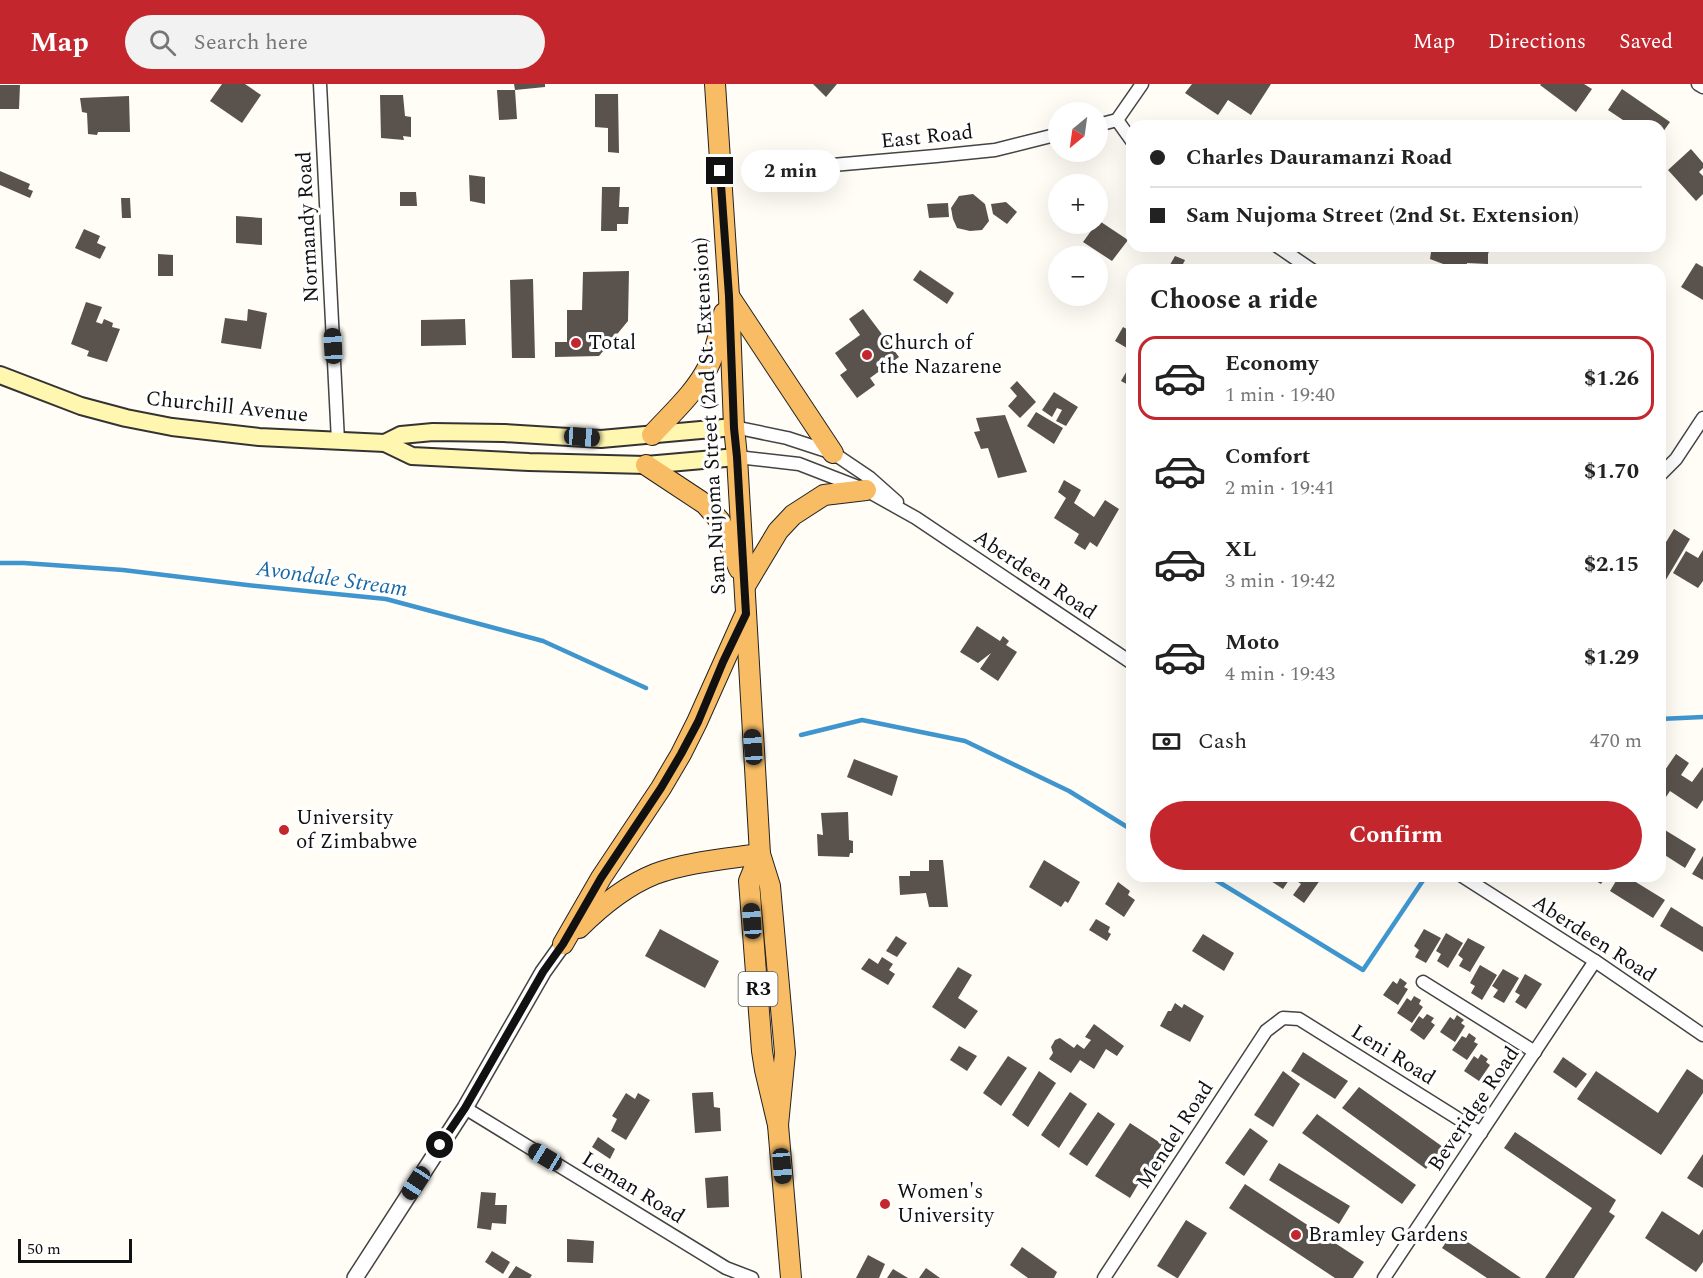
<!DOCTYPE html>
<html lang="en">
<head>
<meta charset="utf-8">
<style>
	body { margin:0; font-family:Spectral,serif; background:#f2f2f2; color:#222; height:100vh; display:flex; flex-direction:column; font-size:22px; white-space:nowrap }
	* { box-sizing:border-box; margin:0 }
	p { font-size:20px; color:#767676 }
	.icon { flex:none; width:33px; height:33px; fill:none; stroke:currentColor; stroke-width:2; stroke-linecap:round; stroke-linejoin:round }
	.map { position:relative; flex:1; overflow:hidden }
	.side { position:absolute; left:1126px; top:180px; width:540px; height:618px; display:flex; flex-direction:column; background:#fff; border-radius:18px; box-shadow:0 6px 24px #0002 }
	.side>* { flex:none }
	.top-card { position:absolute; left:1126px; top:36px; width:540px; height:132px; border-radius:18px; box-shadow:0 6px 24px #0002; display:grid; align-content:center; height:132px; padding:0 24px; background:#fff }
	.needle { width:39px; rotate:209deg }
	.controls { position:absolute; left:1048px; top:18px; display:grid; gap:12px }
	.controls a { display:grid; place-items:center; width:60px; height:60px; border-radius:50%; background:#fff; box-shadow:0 6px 24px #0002; font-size:30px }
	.scale { position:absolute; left:18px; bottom:15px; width:114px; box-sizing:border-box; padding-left:6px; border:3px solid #111; border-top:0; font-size:16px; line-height:21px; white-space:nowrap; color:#111; -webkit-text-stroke:4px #fff; paint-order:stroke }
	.end { position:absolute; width:27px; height:27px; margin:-14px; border:8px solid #111; background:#fff; box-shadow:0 0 0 3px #fff }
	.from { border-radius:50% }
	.bubble { position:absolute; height:42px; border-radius:21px; background:#fff; box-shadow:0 6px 24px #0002; font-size:20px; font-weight:700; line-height:42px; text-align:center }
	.car { position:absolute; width:18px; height:36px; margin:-18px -9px; border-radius:8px; box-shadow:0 0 4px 2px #0007; background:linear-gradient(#222 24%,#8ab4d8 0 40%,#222 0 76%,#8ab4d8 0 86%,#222 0) }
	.top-card b { display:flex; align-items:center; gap:21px; height:57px; font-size:22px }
	.top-card b+b { border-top:2px solid #e0e0e0 }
	.top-card i { width:15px; height:15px; background:#222 }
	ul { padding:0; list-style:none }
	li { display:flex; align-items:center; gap:18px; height:84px; margin:0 12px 9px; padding:0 12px; border:3px solid transparent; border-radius:18px }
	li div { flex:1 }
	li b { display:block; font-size:22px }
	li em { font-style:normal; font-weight:700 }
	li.current { border-color:#c4262e }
	li>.icon { width:54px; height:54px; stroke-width:1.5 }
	h2 { padding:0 24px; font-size:27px; line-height:72px }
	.pay { display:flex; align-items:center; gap:15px; height:66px; padding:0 24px; font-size:22px }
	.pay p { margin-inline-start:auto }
	.primary-button { display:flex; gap:12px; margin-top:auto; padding:12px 24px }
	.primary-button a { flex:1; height:69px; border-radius:36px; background:#c4262e; color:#fff; font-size:24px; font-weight:700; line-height:69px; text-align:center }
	header { display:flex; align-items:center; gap:36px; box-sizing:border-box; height:84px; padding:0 30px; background:#c4262e; color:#fff }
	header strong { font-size:28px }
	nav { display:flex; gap:33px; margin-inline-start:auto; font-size:21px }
	.search { width:420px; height:54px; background:#f2f2f2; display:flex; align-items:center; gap:15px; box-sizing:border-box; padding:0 21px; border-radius:33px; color:#767676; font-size:22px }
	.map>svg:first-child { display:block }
</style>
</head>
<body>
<header>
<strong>Map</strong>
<div class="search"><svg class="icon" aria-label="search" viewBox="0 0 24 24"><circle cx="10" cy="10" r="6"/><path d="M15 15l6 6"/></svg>Search here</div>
<nav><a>Map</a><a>Directions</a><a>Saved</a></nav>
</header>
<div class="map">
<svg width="1703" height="1194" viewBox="0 0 1703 1194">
	<rect width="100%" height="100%" fill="#fffdf5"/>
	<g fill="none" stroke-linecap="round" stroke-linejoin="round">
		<g stroke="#3f96cf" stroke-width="4.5">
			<polyline points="0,479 24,479 123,486 247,501 386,515 543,557 646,604"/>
			<polyline points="1660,635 1703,633"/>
			<polyline points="801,651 862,636 965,657 1069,707 1132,746"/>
			<polyline points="1209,792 1363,886 1426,792"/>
		</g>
	</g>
	<g fill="#5a524d">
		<polygon points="222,0 245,0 261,11 242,39 210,17"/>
		<polygon points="514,0 545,0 545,3 515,6 517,35 499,36 497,6 515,6"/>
		<polygon points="813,0 837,0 826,13"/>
		<polygon points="1192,0 1271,0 1251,31 1228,16 1218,31 1185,9"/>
		<polygon points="1541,0 1584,0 1592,5 1576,28 1540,1"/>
		<polygon points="0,1 20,1 19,25 0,25"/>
		<polygon points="1622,5 1670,38 1660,52 1660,42 1627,42 1629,40 1608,26"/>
		<polygon points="595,10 618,10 619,69 608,68 608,44 595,43"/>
		<polygon points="380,11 403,11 405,32 411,33 411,53 403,52 404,56 381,54"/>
		<polygon points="129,12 130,48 98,48 97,51 88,50 87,29 82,28 80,14"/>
		<polygon points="1691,65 1703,79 1703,84 1699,88 1703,92 1703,110 1696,117 1668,86"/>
		<polygon points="0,87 30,100 28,105 33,107 30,114 0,101"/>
		<polygon points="469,91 485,93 485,120 470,117"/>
		<polygon points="602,103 620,103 619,123 629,123 628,140 617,140 617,147 601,147"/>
		<polygon points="400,108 416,108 417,122 400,122"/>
		<polygon points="973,110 985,120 989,137 982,146 970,147 957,144 953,135 951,124 959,112"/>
		<polygon points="121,114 130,114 131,134 122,134"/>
		<polygon points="1006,118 1017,128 1007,140 993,130 991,120"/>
		<polygon points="948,119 949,133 929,134 927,120"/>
		<polygon points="236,132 262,134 262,161 236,159"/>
		<polygon points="1098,136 1128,156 1112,177 1083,158 1096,140 1098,140"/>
		<polygon points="84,145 100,152 97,159 106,163 100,175 75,164"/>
		<polygon points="1432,162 1491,162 1488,170 1488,180 1467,179 1466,186 1459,186 1430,175"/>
		<polygon points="158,170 173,171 173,192 158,192"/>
		<polygon points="1175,172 1185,176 1181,184 1184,186 1167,186"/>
		<polygon points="1696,179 1703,183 1703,216 1681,203"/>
		<polygon points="920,186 954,209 947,220 913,196"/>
		<polygon points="629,187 628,237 599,272 555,273 555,258 567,258 567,226 582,226 583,188"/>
		<polygon points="533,195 535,274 512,274 510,196"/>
		<polygon points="86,218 102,223 96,238 102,240 104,235 113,239 112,243 120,245 107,278 87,272 89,267 71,260"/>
		<polygon points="248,225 267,229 261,265 221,259 225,234 247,237"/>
		<polygon points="863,225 899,273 870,294 875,301 857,314 840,291 847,286 835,269 860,251 849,235"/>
		<polygon points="465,235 466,261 421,262 421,236"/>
		<polygon points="1123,243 1132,248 1132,267 1115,257"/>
		<polygon points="1132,278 1132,303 1121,297"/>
		<polygon points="1017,297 1036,318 1020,334 1008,322 1017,312 1010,304"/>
		<polygon points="1054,308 1078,323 1066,342 1056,337 1062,326 1057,324 1052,333 1042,326"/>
		<polygon points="1036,328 1063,344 1054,360 1027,342"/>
		<polygon points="1005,331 1027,388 998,394 988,364 981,365 974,348 980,347 976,334"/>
		<polygon points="1064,396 1081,406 1074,419 1094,433 1105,416 1119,425 1097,463 1090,458 1085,466 1074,459 1079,450 1054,434 1066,414 1058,408"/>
		<polygon points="1674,445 1690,455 1664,499 1660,496 1660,468"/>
		<polygon points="1703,466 1703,497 1698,504 1673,489 1686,467 1698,474"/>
		<polygon points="977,542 1000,557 1003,552 1009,557 1006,561 1017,568 998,597 980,585 991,569 978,579 960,568"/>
		<polygon points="1676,670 1689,679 1681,691 1692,698 1703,683 1703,716 1697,725 1670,707 1660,722 1660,688 1663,689"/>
		<polygon points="854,675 898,692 892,712 847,693"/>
		<polygon points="848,728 849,756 853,757 853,769 850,769 849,773 818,772 817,750 823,751 821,729"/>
		<polygon points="1660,743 1696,765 1685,784 1660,768"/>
		<polygon points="1703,772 1703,796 1692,790"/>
		<polygon points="929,776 943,776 948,823 929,823 926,809 900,811 899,792 910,792 910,787 929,787"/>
		<polygon points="1044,776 1080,798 1068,819 1065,817 1061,823 1029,803"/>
		<polygon points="1263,792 1323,792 1304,819 1293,811 1301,800 1291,793 1283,805"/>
		<polygon points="1587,792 1606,792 1601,800"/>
		<polygon points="1619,792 1626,792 1665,816 1653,834 1610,807"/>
		<polygon points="1118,798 1130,807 1128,811 1135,816 1124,833 1105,820"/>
		<polygon points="1671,823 1703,843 1703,868 1660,842"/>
		<polygon points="1096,835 1110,843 1108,848 1111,850 1107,857 1089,846"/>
		<polygon points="660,845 719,877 705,904 645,872"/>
		<polygon points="1424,845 1441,854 1426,879 1415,873 1419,866 1414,862"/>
		<polygon points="1446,849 1463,859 1448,884 1437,877 1441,870 1436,867"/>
		<polygon points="1203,850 1234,869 1224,887 1192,867"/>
		<polygon points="896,852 907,859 897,873 886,867"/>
		<polygon points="1468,854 1485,863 1470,888 1459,882 1463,875 1458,871"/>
		<polygon points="882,873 893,880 889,886 895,890 888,901 861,885 869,874 878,880"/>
		<polygon points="1480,881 1497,891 1482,916 1471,909 1475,902 1470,899"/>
		<polygon points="958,883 972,891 958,914 978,927 965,945 932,923"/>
		<polygon points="1503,885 1519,894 1504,919 1493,913 1498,906 1492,902"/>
		<polygon points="1525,890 1542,900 1526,925 1515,918 1520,911 1515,908"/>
		<polygon points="1400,894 1407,899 1404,903 1408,905 1398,921 1383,911 1393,897 1397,900"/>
		<polygon points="1414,912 1421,916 1419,920 1423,923 1412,939 1397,929 1407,914 1411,917"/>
		<polygon points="1175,919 1182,924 1184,920 1204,932 1190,958 1160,942 1168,927 1171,927"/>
		<polygon points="1427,930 1434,934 1431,938 1435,941 1424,956 1410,946 1419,932 1423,935"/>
		<polygon points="1457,931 1464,936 1461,939 1465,942 1455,958 1440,948 1450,933 1454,936"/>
		<polygon points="1094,940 1124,962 1117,972 1106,965 1094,985 1080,976 1071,989 1049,975 1053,969 1051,963 1055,956 1060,954 1074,964 1077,960 1084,965 1091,956 1085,953"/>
		<polygon points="1469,949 1476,954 1474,958 1478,960 1467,976 1452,966 1462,952 1466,954"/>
		<polygon points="959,962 977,972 967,987 950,976"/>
		<polygon points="1303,968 1348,997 1335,1015 1291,987"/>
		<polygon points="1481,970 1488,975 1486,978 1490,981 1479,997 1464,987 1474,972 1478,975"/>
		<polygon points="1008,972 1027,984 1001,1022 983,1009"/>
		<polygon points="1563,973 1587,990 1576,1004 1553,988"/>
		<polygon points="1687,985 1703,996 1703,1009 1661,1071 1577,1015 1596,987 1658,1029"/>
		<polygon points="1039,987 1056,999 1028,1043 1012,1031"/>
		<polygon points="1283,987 1300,1000 1273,1043 1254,1031"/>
		<polygon points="1359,1003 1443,1063 1426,1085 1342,1024"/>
		<polygon points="713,1008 714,1023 720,1024 721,1047 695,1049 692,1009"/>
		<polygon points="1070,1008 1087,1020 1059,1064 1041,1051"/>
		<polygon points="626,1009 635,1015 638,1009 650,1016 626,1056 611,1047 617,1035 612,1032"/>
		<polygon points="1098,1028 1115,1040 1087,1082 1069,1070"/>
		<polygon points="1317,1030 1416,1101 1402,1120 1302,1049"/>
		<polygon points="1130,1039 1162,1060 1130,1114 1095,1092"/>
		<polygon points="1250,1044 1268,1057 1244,1092 1225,1079"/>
		<polygon points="1515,1048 1616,1116 1609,1128 1615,1132 1574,1194 1545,1194 1592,1124 1504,1064"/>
		<polygon points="598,1053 615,1065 610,1075 592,1063"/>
		<polygon points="1703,1070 1703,1104 1687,1094"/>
		<polygon points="1279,1079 1350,1122 1339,1140 1269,1096"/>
		<polygon points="728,1092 729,1123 707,1124 705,1094"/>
		<polygon points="1245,1100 1364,1178 1353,1194 1335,1194 1229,1124"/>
		<polygon points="481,1108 496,1109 495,1121 507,1121 506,1140 492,1139 491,1146 477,1144"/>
		<polygon points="1662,1127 1699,1151 1703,1145 1703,1178 1696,1188 1645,1154"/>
		<polygon points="1186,1136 1207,1149 1178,1194 1177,1194 1157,1182"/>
		<polygon points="1453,1148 1521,1194 1487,1194 1442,1164"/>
		<polygon points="567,1155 594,1157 593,1179 567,1178"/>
		<polygon points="1022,1163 1057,1188 1054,1194 1028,1194 1010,1181"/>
		<polygon points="492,1167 510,1178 503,1190 485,1178"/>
		<polygon points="868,1171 885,1180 879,1194 856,1194"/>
		<polygon points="516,1182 532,1191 530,1194 508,1194"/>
		<polygon points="926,1184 940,1194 919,1194"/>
		<polygon points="893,1185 908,1194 887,1194"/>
	</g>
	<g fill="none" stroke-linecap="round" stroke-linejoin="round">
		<g stroke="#444" stroke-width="15">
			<g id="minor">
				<polyline points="320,0 338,357"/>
				<polyline points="1698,0 1703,3"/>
				<polyline points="1117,36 1132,57"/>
				<polyline points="1098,41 1117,36 1142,0"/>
				<polyline points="798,84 936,72 995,66 1059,50"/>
				<polyline points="1277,162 1312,186"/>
				<polyline points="734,343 787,354 833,369 870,394 897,418"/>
				<polyline points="737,373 799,380 866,406 916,434 1132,579"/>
				<polyline points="1660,391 1676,375 1703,334"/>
				<polyline points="1462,792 1595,877 1703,951"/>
				<polyline points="1423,898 1535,968"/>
				<polyline points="465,1024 726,1184 752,1194"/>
				<polyline points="1104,1194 1266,947 1283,934 1299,935 1481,1049"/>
				<polyline points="1384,1194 1595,877"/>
			</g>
		</g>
		<g stroke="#444" stroke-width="18">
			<polyline id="tertiary" points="355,1194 465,1024 543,888 563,860"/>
		</g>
		<g stroke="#333" stroke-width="20">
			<g id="secondary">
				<polyline points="0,291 81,322 126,334 172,343 259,353 385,359 412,372 529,378 646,381 737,373"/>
				<polyline points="385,359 401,351 433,348 504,349 601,355 734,343"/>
			</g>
		</g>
		<g stroke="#222" stroke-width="22">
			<g id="trunk">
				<polyline points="715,0 729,212 734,343 737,373 760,770 770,802 785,969 778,1041"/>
				<polyline points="729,212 833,369"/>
				<path d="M652,351C671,330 695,309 708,283C716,269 719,246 724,229"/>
				<polyline points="646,381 705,420 720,437 739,485"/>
				<polyline points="745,502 778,447 793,431 824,411 866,406"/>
				<polyline points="760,770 749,797 762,967 765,986 778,1041 791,1194"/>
				<path d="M579,844C601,822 625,802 655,790C687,778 726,775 760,770"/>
				<polyline points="563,860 601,794 661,704 681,670 697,638 744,533"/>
			</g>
		</g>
		<use href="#minor" stroke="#fff" stroke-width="12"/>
		<use href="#tertiary" stroke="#fff" stroke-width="15"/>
		<use href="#secondary" stroke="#fff6b0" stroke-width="16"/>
		<use href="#trunk" stroke="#f7bc64" stroke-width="20"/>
	</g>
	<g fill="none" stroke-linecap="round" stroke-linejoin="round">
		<polyline stroke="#111" stroke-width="8" points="440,1061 465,1024 543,888 563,860 601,794 661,704 681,670 698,638 723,578 746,530 737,373 734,344 729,212 720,87"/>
	</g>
	<g fill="#c4262e" stroke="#fff" stroke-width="2">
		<circle cx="576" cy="259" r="6"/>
		<circle cx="867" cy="271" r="6"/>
		<circle cx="284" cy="746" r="6"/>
		<circle cx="885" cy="1120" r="6"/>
		<circle cx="1296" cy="1151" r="6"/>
	</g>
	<g text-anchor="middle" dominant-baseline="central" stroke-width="6" stroke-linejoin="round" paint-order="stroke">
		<rect fill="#fff" stroke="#585858" stroke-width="1.5" x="738.5" y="888" width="39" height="34" rx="4.5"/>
		<g font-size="20" font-weight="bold" fill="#111">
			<text x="758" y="905">R3</text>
		</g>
		<g font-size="21" fill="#111" stroke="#fff">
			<text transform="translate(927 53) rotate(-6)">East Road</text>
			<text transform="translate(308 143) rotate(-93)">Normandy Road</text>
			<text transform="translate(227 323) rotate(6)">Churchill Avenue</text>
			<text transform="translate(710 332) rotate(-93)">Sam Nujoma Street (2nd St. Extension)</text>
			<text transform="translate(1035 491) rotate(34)">Aberdeen Road</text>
			<text transform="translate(1594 855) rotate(33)">Aberdeen Road</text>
			<text transform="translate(1393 971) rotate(32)">Leni Road</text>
			<text transform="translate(1474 1025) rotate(-56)">Beveridge Road</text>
			<text transform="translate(1175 1051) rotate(-57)">Mendel Road</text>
			<text transform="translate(633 1104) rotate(32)">Leman Road</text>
		</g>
		<g font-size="21" fill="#111" stroke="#fff" text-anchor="start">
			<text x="588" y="259">Total</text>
			<text x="879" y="259">Church of<tspan x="879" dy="24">the Nazarene</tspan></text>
			<text x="296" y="734">University<tspan x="296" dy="24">of Zimbabwe</tspan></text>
			<text x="897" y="1108">Women's<tspan x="897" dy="24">University</tspan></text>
			<text x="1308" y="1151">Bramley Gardens</text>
		</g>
		<g font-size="22" font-style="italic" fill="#1768a6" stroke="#fff">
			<text transform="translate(332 495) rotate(8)">Avondale Stream</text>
		</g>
	</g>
</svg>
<div class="controls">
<a><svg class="needle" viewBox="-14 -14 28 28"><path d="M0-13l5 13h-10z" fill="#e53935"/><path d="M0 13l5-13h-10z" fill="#767676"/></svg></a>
<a>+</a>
<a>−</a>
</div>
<div class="scale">50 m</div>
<i class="end from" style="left:440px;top:1061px"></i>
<i class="end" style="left:720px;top:87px"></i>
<div class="bubble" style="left:741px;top:66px;width:99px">2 min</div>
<i class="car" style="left:333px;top:262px;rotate:357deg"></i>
<i class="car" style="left:582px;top:353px;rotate:94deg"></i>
<i class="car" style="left:753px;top:663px;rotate:356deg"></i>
<i class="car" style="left:752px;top:837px;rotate:356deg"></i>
<i class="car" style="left:545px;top:1073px;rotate:301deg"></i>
<i class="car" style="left:782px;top:1082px;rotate:175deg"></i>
<i class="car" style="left:416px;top:1099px;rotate:213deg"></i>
<div class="top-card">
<b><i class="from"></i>Charles Dauramanzi Road</b>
<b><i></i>Sam Nujoma Street (2nd St. Extension)</b>
</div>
<section class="side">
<h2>Choose a ride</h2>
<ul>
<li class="current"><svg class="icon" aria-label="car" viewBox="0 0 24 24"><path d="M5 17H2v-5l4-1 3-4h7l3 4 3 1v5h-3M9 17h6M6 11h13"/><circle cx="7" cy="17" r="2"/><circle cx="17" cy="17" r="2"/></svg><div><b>Economy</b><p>1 min · 19:40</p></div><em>$1.26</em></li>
<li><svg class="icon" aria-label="car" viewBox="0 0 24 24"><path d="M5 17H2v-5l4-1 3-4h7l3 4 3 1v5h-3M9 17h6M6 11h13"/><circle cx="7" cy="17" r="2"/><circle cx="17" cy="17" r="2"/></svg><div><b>Comfort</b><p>2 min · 19:41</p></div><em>$1.70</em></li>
<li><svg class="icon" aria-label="car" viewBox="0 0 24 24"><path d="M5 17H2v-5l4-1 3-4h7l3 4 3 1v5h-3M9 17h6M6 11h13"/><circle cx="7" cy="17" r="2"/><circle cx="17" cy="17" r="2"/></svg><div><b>XL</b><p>3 min · 19:42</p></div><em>$2.15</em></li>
<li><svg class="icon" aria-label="car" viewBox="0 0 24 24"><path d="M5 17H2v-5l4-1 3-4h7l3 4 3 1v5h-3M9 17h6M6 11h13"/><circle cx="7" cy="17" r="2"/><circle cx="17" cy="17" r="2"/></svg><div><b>Moto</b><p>4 min · 19:43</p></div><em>$1.29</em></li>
</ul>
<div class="pay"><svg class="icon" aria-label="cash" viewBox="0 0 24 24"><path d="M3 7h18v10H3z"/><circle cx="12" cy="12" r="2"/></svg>Cash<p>470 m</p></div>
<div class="primary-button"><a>Confirm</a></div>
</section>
</div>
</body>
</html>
